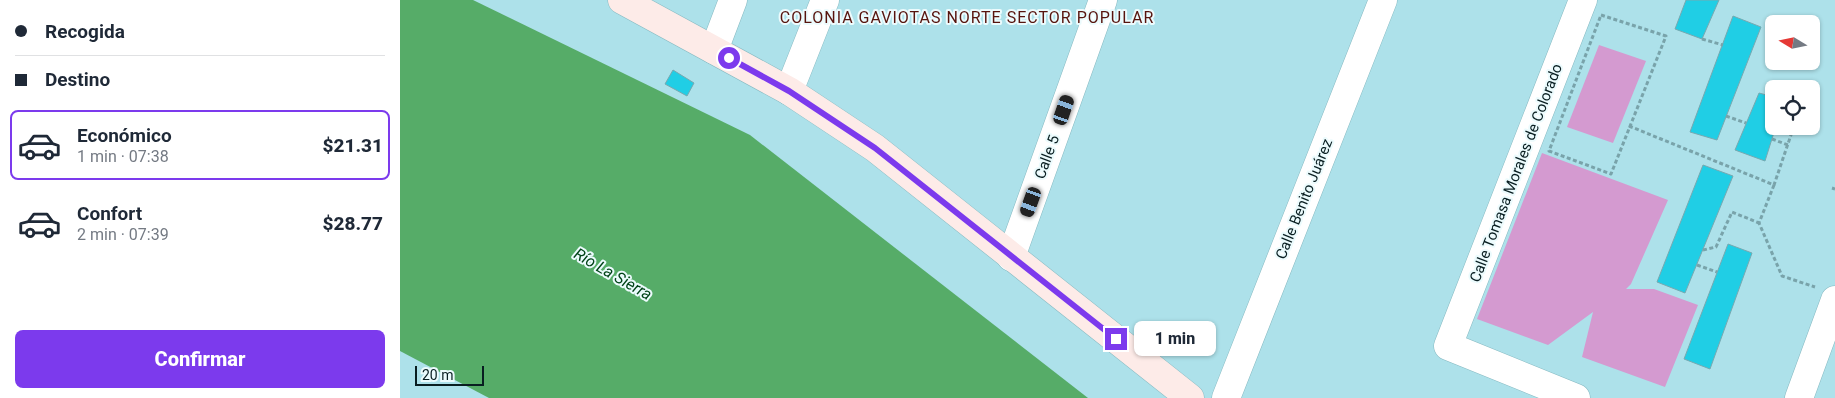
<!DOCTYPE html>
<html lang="es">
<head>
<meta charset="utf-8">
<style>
	body { margin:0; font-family:Roboto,sans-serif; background:#f6f6f7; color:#1f2937; height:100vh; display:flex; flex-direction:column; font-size:19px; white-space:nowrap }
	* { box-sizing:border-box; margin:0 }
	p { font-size:16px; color:#747a83 }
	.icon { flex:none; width:28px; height:28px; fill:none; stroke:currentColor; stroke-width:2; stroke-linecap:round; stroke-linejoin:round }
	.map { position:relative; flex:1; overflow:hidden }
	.details { display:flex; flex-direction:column; background:#fff; width:400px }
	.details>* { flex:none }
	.top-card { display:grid; align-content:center; height:110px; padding:0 15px; background:#fff }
	.needle { width:32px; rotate:280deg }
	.controls { position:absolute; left:1365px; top:15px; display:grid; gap:10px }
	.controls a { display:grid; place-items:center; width:55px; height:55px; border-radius:8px; background:#fff; box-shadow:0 1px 4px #0004; font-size:25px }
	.scale { position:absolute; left:15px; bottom:12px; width:69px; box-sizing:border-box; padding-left:5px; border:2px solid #091e21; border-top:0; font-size:14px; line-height:18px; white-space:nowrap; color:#091e21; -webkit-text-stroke:4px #ecfbfd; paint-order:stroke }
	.end { position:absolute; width:22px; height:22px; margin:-11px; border:6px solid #7c3aed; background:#fff; box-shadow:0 0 0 2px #fff }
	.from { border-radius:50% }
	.bubble { position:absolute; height:35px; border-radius:8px; background:#fff; box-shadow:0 1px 4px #0004; font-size:16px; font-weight:800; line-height:35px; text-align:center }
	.car { position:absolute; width:15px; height:30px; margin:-15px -8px; border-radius:6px; box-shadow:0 0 4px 1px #0007; background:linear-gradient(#222 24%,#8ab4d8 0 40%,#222 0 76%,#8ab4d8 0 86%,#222 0) }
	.top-card b { display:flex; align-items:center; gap:18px; height:48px; font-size:19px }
	.top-card b+b { border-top:1px solid #e0e1e3 }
	.top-card i { width:12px; height:12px; background:#1f2937 }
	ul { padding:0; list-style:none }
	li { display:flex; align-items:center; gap:15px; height:70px; margin:0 10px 8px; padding:0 5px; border:2px solid transparent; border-radius:8px }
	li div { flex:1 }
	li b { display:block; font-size:19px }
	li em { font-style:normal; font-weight:800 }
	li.on { border-color:#7c3aed }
	li>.icon { width:45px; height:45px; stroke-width:1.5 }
	.button { display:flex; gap:10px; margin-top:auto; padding:10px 15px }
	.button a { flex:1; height:58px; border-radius:8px; background:#7c3aed; color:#fff; font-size:20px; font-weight:800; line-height:58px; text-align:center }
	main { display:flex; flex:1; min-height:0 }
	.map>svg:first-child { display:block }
</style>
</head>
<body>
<main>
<section class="details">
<div class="top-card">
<b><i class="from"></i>Recogida</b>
<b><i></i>Destino</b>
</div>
<ul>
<li class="on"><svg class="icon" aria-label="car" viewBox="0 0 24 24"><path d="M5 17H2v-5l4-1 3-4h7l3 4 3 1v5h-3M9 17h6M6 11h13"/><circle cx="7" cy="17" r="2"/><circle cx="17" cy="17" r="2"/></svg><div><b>Económico</b><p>1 min · 07:38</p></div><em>$21.31</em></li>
<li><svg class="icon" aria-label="car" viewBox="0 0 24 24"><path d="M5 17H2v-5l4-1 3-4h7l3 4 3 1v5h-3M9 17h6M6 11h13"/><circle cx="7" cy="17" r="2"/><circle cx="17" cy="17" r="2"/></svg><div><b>Confort</b><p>2 min · 07:39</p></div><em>$28.77</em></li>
</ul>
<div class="button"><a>Confirmar</a></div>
</section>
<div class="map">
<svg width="1435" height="398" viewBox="0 0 1435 398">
	<rect width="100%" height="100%" fill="#ade1ea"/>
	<g fill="#d49ad0">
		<polygon points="1199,45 1246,61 1213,143 1167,127"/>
		<polygon points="1142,153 1268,200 1231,284 1226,289 1254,289 1298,305 1265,387 1182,357 1193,312 1148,345 1077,319"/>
	</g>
	<polygon fill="#56ac68" points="0,0 73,0 350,135 688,398 89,398 0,351"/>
	<g fill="#20cee5" stroke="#76a9b1">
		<polygon points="1286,0 1319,0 1302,39 1275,29"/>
		<polygon points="1333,16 1361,27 1317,140 1290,132"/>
		<polygon points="273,70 294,83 287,96 265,84"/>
		<polygon points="1359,93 1374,97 1374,126 1376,126 1365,161 1335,150"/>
		<polygon points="1303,165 1333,176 1285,293 1257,282"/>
		<polygon points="1328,244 1352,253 1310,369 1284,359"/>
	</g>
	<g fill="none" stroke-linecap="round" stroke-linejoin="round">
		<g stroke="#86b9c1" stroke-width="29">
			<g id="street">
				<polyline points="314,50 333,0"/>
				<polyline points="389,91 425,0"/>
				<polyline points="611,257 703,0"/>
				<polyline points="826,398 983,0"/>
				<polyline points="1176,398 1048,346 1183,0"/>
				<polyline points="1399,398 1435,300"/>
			</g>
		</g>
		<g stroke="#86b9c1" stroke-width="29">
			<polyline id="secondary" points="222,0 389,91 475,148 790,398"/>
		</g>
		<g stroke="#79a3aa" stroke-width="3" stroke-dasharray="4 2.5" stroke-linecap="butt">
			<polygon points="1201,15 1266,36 1211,174 1149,151"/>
			<polyline points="1302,39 1323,45"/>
			<polyline points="1326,116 1346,123"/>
			<polyline points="1229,126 1374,185 1394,126"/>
			<polyline points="1372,139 1388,145"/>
			<polyline points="1374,185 1359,223 1382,276 1415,287"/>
			<polyline points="1432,188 1435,189"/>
			<polyline points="1303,250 1316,247 1332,212 1359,223"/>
			<polyline points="1297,265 1317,272"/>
		</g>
		<use href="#street" stroke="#fff" stroke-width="28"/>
		<use href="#secondary" stroke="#fdebe8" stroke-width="28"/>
	</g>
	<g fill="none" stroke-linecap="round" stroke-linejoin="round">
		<polyline stroke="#7c3aed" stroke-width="6" points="329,58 389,91 475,148 716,339"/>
	</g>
	<g text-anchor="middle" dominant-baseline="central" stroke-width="4" stroke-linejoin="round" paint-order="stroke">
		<g font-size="15" fill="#091e21" stroke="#ecfbfd">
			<text transform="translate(647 157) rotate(-70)">Calle 5</text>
			<text transform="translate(1116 173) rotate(-69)">Calle Tomasa Morales de Colorado</text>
			<text transform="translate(904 199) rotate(-68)">Calle Benito Juárez</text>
		</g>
		<g font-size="16" letter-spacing="1" fill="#57140e" stroke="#ecfbfd">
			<text x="567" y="17">COLONIA GAVIOTAS NORTE SECTOR POPULAR</text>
		</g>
		<g font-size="16" font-style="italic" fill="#004317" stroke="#ecfbfd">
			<text transform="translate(213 274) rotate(30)">Río La Sierra</text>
		</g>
	</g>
</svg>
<div class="controls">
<a><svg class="needle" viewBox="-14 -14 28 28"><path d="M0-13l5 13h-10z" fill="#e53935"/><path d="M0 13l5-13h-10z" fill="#747a83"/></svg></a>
<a><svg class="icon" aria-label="locate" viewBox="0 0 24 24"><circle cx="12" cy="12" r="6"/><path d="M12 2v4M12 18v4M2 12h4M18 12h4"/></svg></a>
</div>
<div class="scale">20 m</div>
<i class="end from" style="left:329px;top:58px"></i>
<i class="end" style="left:716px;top:339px"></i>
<div class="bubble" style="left:734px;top:321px;width:82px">1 min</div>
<i class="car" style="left:664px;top:110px;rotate:19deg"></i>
<i class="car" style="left:631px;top:202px;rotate:200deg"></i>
</div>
</main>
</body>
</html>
